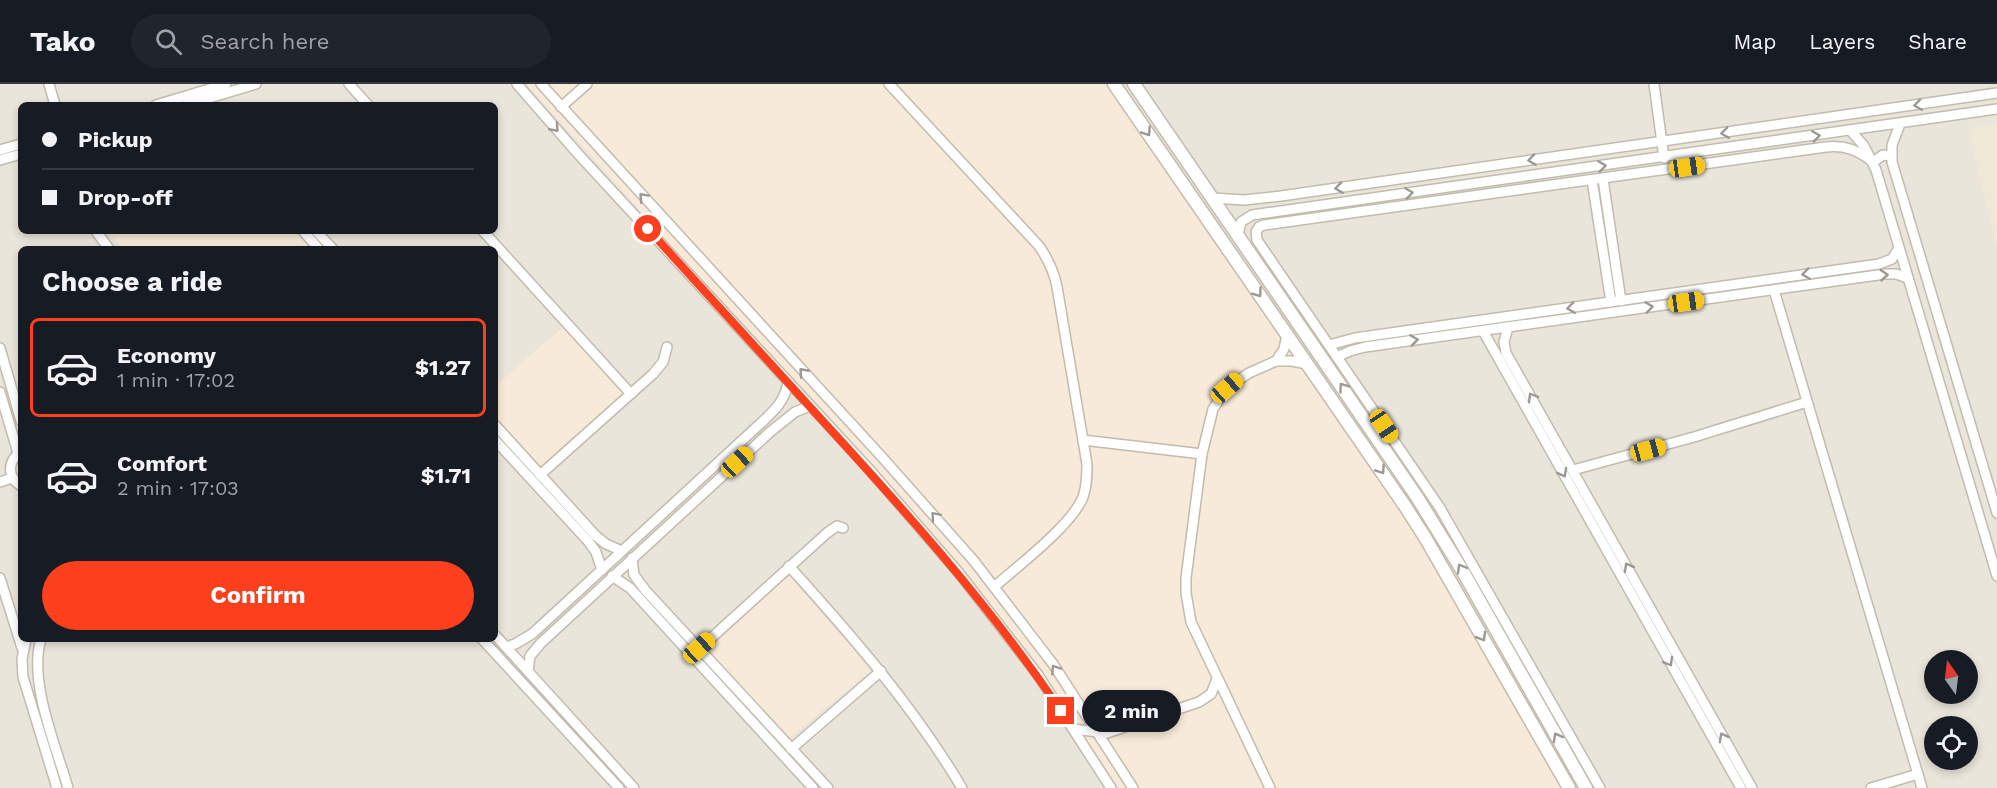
<!DOCTYPE html>
<html lang="en">
<head>
<meta charset="utf-8">
<style>
	body { margin:0; font-family:"Work Sans",sans-serif; background:#20242c; color:#f1f3f6; height:100vh; display:flex; flex-direction:column; font-size:22px; white-space:nowrap }
	* { box-sizing:border-box; margin:0 }
	p { font-size:20px; color:#9ea1a6 }
	.icon { flex:none; width:33px; height:33px; fill:none; stroke:currentColor; stroke-width:2; stroke-linecap:round; stroke-linejoin:round }
	.map { position:relative; flex:1; overflow:hidden }
	.details { position:absolute; left:18px; top:162px; width:480px; height:396px; display:flex; flex-direction:column; background:#171b24; border-radius:9px; box-shadow:0 3px 9px #0003 }
	.details>* { flex:none }
	.guide { position:absolute; left:18px; top:18px; width:480px; height:132px; border-radius:9px; box-shadow:0 3px 9px #0003; display:grid; align-content:center; height:132px; padding:0 24px; background:#171b24 }
	.needle { width:39px; rotate:346deg }
	.fabs { position:absolute; left:1924px; top:566px; display:grid; gap:12px }
	.fabs a { display:grid; place-items:center; width:54px; height:54px; border-radius:50%; background:#171b24; box-shadow:0 3px 9px #0003; font-size:30px }
	.end { position:absolute; width:27px; height:27px; margin:-14px; border:8px solid #fc3f1d; background:#fff; box-shadow:0 0 0 3px #fff }
	.from { border-radius:50% }
	.bubble { position:absolute; height:42px; border-radius:21px; background:#171b24; box-shadow:0 3px 9px #0003; font-size:20px; font-weight:700; line-height:42px; text-align:center }
	.car { position:absolute; width:18px; height:36px; margin:-18px -9px; border-radius:8px; box-shadow:0 0 4px 2px #0007; background:linear-gradient(#f5c518 24%,#345 0 40%,#f5c518 0 76%,#345 0 86%,#f5c518 0) }
	.guide b { display:flex; align-items:center; gap:21px; height:57px; font-size:22px }
	.guide b+b { border-top:2px solid #363941 }
	.guide i { width:15px; height:15px; background:#f1f3f6 }
	ul { padding:0; list-style:none }
	li { display:flex; align-items:center; gap:18px; height:99px; margin:0 12px 9px; padding:0 12px; border:3px solid transparent; border-radius:9px }
	li div { flex:1 }
	li b { display:block; font-size:22px }
	li em { font-style:normal; font-weight:700 }
	li.current { border-color:#fc3f1d }
	li>.icon { width:54px; height:54px; stroke-width:1.5 }
	h2 { padding:0 24px; font-size:27px; line-height:72px }
	.action { display:flex; gap:12px; margin-top:auto; padding:12px 24px }
	.action a { flex:1; height:69px; border-radius:36px; background:#fc3f1d; color:#fff; font-size:24px; font-weight:700; line-height:69px; text-align:center }
	header { display:flex; align-items:center; gap:36px; box-sizing:border-box; height:84px; padding:0 30px; background:#171b24; border-bottom:2px solid #363941 }
	header strong { font-size:28px }
	nav { display:flex; gap:33px; margin-inline-start:auto; font-size:21px }
	.search { width:420px; height:54px; background:#20242c; display:flex; align-items:center; gap:15px; box-sizing:border-box; padding:0 21px; border-radius:33px; color:#9ea1a6; font-size:22px }
	.map>svg:first-child { display:block }
</style>
</head>
<body>
<header>
<strong>Tako</strong>
<div class="search"><svg class="icon" aria-label="search" viewBox="0 0 24 24"><circle cx="10" cy="10" r="6"/><path d="M15 15l6 6"/></svg>Search here</div>
<nav><a>Map</a><a>Layers</a><a>Share</a></nav>
</header>
<div class="map">
<svg width="1997" height="704" viewBox="0 0 1997 704">
	<rect width="100%" height="100%" fill="#f6f3ec"/>
	<g fill="#eae5da" fill-rule="evenodd">
		<path d="M0,0H527L953,474L1038,582L1119,704H0ZM21,21H495V147H21ZM21,165H495V555H21Z"/>
		<path d="M1121,0H1997V704H1567ZM1935,576H1968V609H1935ZM1935,642H1968V675H1935Z"/>
	</g>
	<g fill="#f7ead8">
		<polygon points="527,0 1121,0 1361,351 1567,704 1119,704 1038,582 953,474"/>
		<polygon points="105,147 308,147 325,165 124,165"/>
		<polygon points="563,243 624,309 535,393 495,349 495,302"/>
		<polygon points="789,492 871,586 781,661 700,573"/>
	</g>
	<polygon fill="#efe8d6" points="1997,40 1997,160 1996,160 1968,44"/>
	<g fill="none" stroke-linecap="round" stroke-linejoin="round">
		<g stroke="#c2bbae" stroke-width="12">
			<g id="minor">
				<polyline points="49,0 55,21"/>
				<polyline points="349,0 368,21"/>
				<polyline points="517,0 579,71 868,384 959,489 1038,591 1111,704"/>
				<polyline points="541,0 881,372 974,477 1053,580 1133,704"/>
				<path d="M889,0L1039,162C1048,175 1054,187 1057,203L1087,380C1087,391 1087,402 1083,413C1072,441 1018,482 994,503"/>
				<polyline points="1654,0 1664,74"/>
				<polyline points="156,21 226,0"/>
				<polyline points="186,21 256,0"/>
				<polyline points="561,23 587,0"/>
				<polyline points="1900,40 1892,61 1892,78 1997,429"/>
				<polyline points="1851,47 1864,62 1876,86 1997,492"/>
				<polyline points="0,66 21,60"/>
				<polyline points="0,76 21,70"/>
				<polyline points="1603,95 1621,217"/>
				<polyline points="1592,96 1611,218"/>
				<polyline points="1212,114 1244,116 1281,112 1997,9"/>
				<polyline points="96,147 109,165"/>
				<polyline points="303,147 319,165"/>
				<polyline points="316,147 333,165"/>
				<polyline points="483,147 631,310"/>
				<polyline points="1238,151 1241,138 1252,131 1997,25"/>
				<polyline points="1774,206 1922,704"/>
				<polyline points="1508,243 1504,258 1506,269 1752,704"/>
				<polyline points="1483,247 1741,704"/>
				<polyline points="1329,261 1355,254 1879,180 1892,175 1899,164"/>
				<polyline points="0,264 21,337"/>
				<polyline points="1337,273 1350,267 1365,263 1885,190 1896,190 1908,194"/>
				<polyline points="1276,277 1284,265 1287,251"/>
				<polyline points="0,308 18,369"/>
				<polyline points="495,341 596,452 606,460 622,467"/>
				<polyline points="495,356 588,457 596,468 602,486"/>
				<polyline points="1083,356 1202,370"/>
				<path d="M21,368C7,377 7,393 21,402"/>
				<polyline points="1573,386 1694,353 1807,318"/>
				<polyline points="540,391 653,290 663,278 667,263"/>
				<polyline points="0,398 12,394"/>
				<polyline points="632,474 634,491 646,507 828,704"/>
				<path d="M789,482C853,553 913,622 962,704"/>
				<polyline points="612,492 630,504 813,704"/>
				<polyline points="0,494 22,564"/>
				<polyline points="495,551 634,704"/>
				<polyline points="26,555 22,575 23,593 57,704"/>
				<path d="M41,555C28,597 56,662 68,704"/>
				<polyline points="482,555 619,704"/>
				<path d="M506,563L515,560L532,550L761,339C775,326 785,317 788,298"/>
				<polyline points="699,565 827,449 837,442 843,444"/>
				<polyline points="528,587 530,572 541,559 770,348 795,328 810,322"/>
				<polyline points="1073,645 1107,649 1199,618 1211,610 1217,595"/>
				<polyline points="791,665 881,587"/>
				<polyline points="1270,704 1191,538 1186,509 1186,494 1202,370 1213,325 1227,304 1249,289 1276,277 1292,277 1307,280"/>
				<path d="M1600,704L1440,424L1257,156L1256,148L1259,143L1264,141L1826,63C1845,61 1858,66 1873,78L1883,71L1891,72"/>
				<polyline points="1871,704 1918,690"/>
			</g>
		</g>
		<g stroke="#c2bbae" stroke-width="15">
			<g id="tertiary">
				<polyline points="1114,0 1405,422 1426,455 1569,704"/>
				<polyline points="1134,0 1417,413 1462,486 1586,704"/>
			</g>
		</g>
		<use href="#minor" stroke="#fff" stroke-width="9"/>
		<use href="#tertiary" stroke="#fff" stroke-width="12"/>
	</g>
	<defs><path id="oneway-chevron" d="M-2-3.5L2.5 0L-2 3.5" fill="none" stroke-width="1.6" stroke-linecap="round" stroke-linejoin="round" transform="scale(1.5)"/></defs>
	<g stroke="#9c9892">
		<use href="#oneway-chevron" transform="translate(1918 21) rotate(172)"/>
		<use href="#oneway-chevron" transform="translate(555 44) rotate(48)"/>
		<use href="#oneway-chevron" transform="translate(1147 48) rotate(56)"/>
		<use href="#oneway-chevron" transform="translate(1725 49) rotate(172)"/>
		<use href="#oneway-chevron" transform="translate(1816 52) rotate(-8)"/>
		<use href="#oneway-chevron" transform="translate(1532 76) rotate(172)"/>
		<use href="#oneway-chevron" transform="translate(1602 82) rotate(-8)"/>
		<use href="#oneway-chevron" transform="translate(1339 104) rotate(172)"/>
		<use href="#oneway-chevron" transform="translate(1409 109) rotate(-8)"/>
		<use href="#oneway-chevron" transform="translate(643 113) rotate(-133)"/>
		<use href="#oneway-chevron" transform="translate(1806 190) rotate(172)"/>
		<use href="#oneway-chevron" transform="translate(1884 191) rotate(-4)"/>
		<use href="#oneway-chevron" transform="translate(1258 209) rotate(55)"/>
		<use href="#oneway-chevron" transform="translate(1649 223) rotate(-8)"/>
		<use href="#oneway-chevron" transform="translate(1571 224) rotate(172)"/>
		<use href="#oneway-chevron" transform="translate(1414 256) rotate(-8)"/>
		<use href="#oneway-chevron" transform="translate(803 288) rotate(-132)"/>
		<use href="#oneway-chevron" transform="translate(1343 303) rotate(-125)"/>
		<use href="#oneway-chevron" transform="translate(1532 313) rotate(-120)"/>
		<use href="#oneway-chevron" transform="translate(1381 386) rotate(56)"/>
		<use href="#oneway-chevron" transform="translate(1563 389) rotate(61)"/>
		<use href="#oneway-chevron" transform="translate(935 432) rotate(-131)"/>
		<use href="#oneway-chevron" transform="translate(1628 483) rotate(-119)"/>
		<use href="#oneway-chevron" transform="translate(1461 484) rotate(-120)"/>
		<use href="#oneway-chevron" transform="translate(1482 553) rotate(60)"/>
		<use href="#oneway-chevron" transform="translate(1669 578) rotate(60)"/>
		<use href="#oneway-chevron" transform="translate(1055 585) rotate(-124)"/>
		<use href="#oneway-chevron" transform="translate(1557 653) rotate(-119)"/>
		<use href="#oneway-chevron" transform="translate(1723 653) rotate(-119)"/>
	</g>
	<g fill="none" stroke-linecap="round" stroke-linejoin="round">
		<path stroke="#fc3f1d" stroke-width="8" d="M648,145C702,204 756,263 810,323C899,420 987,517 1061,627"/>
	</g>
</svg>
<div class="fabs">
<a><svg class="needle" viewBox="-14 -14 28 28"><path d="M0-13l5 13h-10z" fill="#e53935"/><path d="M0 13l5-13h-10z" fill="#9ea1a6"/></svg></a>
<a><svg class="icon" aria-label="locate" viewBox="0 0 24 24"><circle cx="12" cy="12" r="6"/><path d="M12 2v4M12 18v4M2 12h4M18 12h4"/></svg></a>
</div>
<i class="end from" style="left:648px;top:145px"></i>
<i class="end" style="left:1061px;top:627px"></i>
<div class="bubble" style="left:1082px;top:606px;width:99px">2 min</div>
<i class="car" style="left:1687px;top:83px;rotate:82deg"></i>
<i class="car" style="left:1686px;top:218px;rotate:82deg"></i>
<i class="car" style="left:1227px;top:304px;rotate:49deg"></i>
<i class="car" style="left:1384px;top:342px;rotate:146deg"></i>
<i class="car" style="left:1648px;top:366px;rotate:75deg"></i>
<i class="car" style="left:737px;top:378px;rotate:47deg"></i>
<i class="car" style="left:699px;top:564px;rotate:48deg"></i>
<div class="guide">
<b><i class="from"></i>Pickup</b>
<b><i></i>Drop-off</b>
</div>
<section class="details">
<h2>Choose a ride</h2>
<ul>
<li class="current"><svg class="icon" aria-label="car" viewBox="0 0 24 24"><path d="M5 17H2v-5l4-1 3-4h7l3 4 3 1v5h-3M9 17h6M6 11h13"/><circle cx="7" cy="17" r="2"/><circle cx="17" cy="17" r="2"/></svg><div><b>Economy</b><p>1 min · 17:02</p></div><em>$1.27</em></li>
<li><svg class="icon" aria-label="car" viewBox="0 0 24 24"><path d="M5 17H2v-5l4-1 3-4h7l3 4 3 1v5h-3M9 17h6M6 11h13"/><circle cx="7" cy="17" r="2"/><circle cx="17" cy="17" r="2"/></svg><div><b>Comfort</b><p>2 min · 17:03</p></div><em>$1.71</em></li>
</ul>
<div class="action"><a>Confirm</a></div>
</section>
</div>
</body>
</html>
